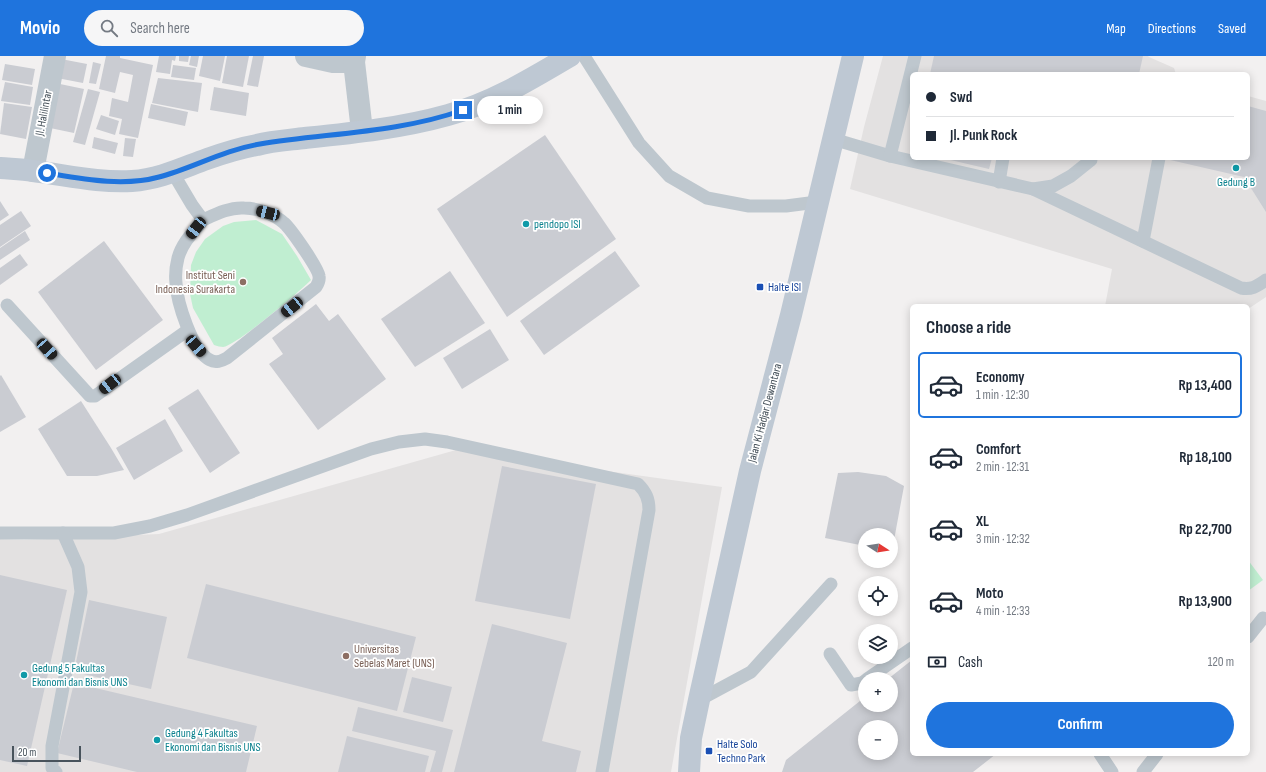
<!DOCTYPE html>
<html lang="en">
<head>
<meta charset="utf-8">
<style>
	body { margin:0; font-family:"Sofia Sans Condensed",sans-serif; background:#f6f6f7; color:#1f2937; height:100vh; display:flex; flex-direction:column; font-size:15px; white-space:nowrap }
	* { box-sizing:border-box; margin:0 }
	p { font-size:13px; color:#747a83 }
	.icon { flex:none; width:22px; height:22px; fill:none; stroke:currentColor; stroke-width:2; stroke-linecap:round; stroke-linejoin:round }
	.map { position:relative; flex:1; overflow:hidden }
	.sheet { position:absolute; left:910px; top:248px; width:340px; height:452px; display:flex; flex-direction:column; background:#fff; border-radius:6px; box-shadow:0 2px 10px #0003 }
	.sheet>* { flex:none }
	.hud { position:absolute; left:910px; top:16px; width:340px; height:88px; border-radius:6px; box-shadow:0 2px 10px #0003; display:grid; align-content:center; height:88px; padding:0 16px; background:#fff }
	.needle { width:26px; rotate:102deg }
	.buttons { position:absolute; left:858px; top:472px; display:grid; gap:8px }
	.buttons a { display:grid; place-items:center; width:40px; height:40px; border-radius:50%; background:#fff; box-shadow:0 2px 10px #0003; font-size:20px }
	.scale { position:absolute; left:12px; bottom:10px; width:69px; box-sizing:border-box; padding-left:4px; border:2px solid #48535c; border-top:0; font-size:11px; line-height:14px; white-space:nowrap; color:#48535c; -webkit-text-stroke:3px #fff; paint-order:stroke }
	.end { position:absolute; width:18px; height:18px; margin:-9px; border:5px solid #1f74dd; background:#fff; box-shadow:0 0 0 2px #fff }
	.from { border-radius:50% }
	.bubble { position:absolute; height:28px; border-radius:14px; background:#fff; box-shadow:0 2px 10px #0003; font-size:13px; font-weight:700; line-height:28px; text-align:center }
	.car { position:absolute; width:12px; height:24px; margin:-12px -6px; border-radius:5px; box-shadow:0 0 3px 1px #0007; background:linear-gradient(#222 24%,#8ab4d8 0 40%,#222 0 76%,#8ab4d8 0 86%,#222 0) }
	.hud b { display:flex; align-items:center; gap:14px; height:38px; font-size:15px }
	.hud b+b { border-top:1px solid #e0e1e3 }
	.hud i { width:10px; height:10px; background:#1f2937 }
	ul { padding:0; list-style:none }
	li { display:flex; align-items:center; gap:12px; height:66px; margin:0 8px 6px; padding:0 8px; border:2px solid transparent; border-radius:6px }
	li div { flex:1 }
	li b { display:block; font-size:15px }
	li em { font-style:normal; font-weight:700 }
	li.active { border-color:#1f74dd }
	li>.icon { width:36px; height:36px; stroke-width:1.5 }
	h2 { padding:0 16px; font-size:18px; line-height:48px }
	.pay { display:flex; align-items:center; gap:10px; height:44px; padding:0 16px; font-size:15px }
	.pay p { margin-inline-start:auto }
	.action { display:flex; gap:8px; margin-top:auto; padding:8px 16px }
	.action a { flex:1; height:46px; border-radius:24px; background:#1f74dd; color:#fff; font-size:16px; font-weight:700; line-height:46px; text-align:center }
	header { display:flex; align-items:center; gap:24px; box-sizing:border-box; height:56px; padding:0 20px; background:#1f74dd; color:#fff }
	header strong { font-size:19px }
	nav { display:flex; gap:22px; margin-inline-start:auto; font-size:14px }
	.search { width:280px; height:36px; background:#f6f6f7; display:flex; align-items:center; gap:10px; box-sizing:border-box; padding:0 14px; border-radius:22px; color:#747a83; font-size:15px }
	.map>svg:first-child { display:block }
</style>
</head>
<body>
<header>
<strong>Movio</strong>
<div class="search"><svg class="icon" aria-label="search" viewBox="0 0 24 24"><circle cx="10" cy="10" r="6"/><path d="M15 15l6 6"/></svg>Search here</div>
<nav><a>Map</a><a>Directions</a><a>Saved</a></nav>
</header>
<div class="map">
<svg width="1266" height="716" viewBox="0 0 1266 716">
	<rect width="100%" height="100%" fill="#f2f0f0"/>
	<g fill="#e3e1e1">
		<polygon points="883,0 1148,0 1149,1 1174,12 1176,18 912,18 912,102 1248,102 1248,40 1266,45 1266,241 1248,253 1248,250 1105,250 1112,213 850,133 864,71"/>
		<polygon points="456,394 722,431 671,716 0,716 0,483 24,484 159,478"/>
	</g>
	<g fill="#c0eed1">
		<path d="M256,164L282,178L297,200L311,224C299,236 237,289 223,291C221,291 217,290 214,289L193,252L190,238L191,209L196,196L205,183L223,170L234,166Z"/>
		<polygon points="1248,504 1263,524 1248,535"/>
	</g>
	<g fill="#caccd2" fill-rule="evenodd">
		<polygon points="106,0 120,0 120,2 153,9 138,82 119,78 122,63 109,60 112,42 128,46 133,19 120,16 115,37 99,33"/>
		<polygon points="159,0 176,0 175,5 172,4 170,18 156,16"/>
		<polygon points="179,0 189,0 188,6 179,5"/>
		<polygon points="191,0 199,0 197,11 189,9"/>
		<polygon points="203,0 225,0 220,25 199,20"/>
		<polygon points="227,0 249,0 243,31 222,27"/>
		<polygon points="253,0 264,0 258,31 247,29"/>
		<polygon points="934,0 1143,0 1139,18 930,18"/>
		<polygon points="61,3 87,8 83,27 57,22"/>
		<polygon points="93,6 101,8 96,28 89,27"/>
		<polygon points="5,8 35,13 32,29 2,24"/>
		<polygon points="173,9 196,12 194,24 171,21"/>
		<polygon points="158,22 202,27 198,56 152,47"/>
		<polygon points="5,26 33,31 30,49 1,45"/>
		<polygon points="60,28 84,33 74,77 50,72"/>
		<polygon points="214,31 249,37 246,60 210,54"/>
		<polygon points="88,33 100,36 85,89 73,86"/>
		<polygon points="4,47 32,51 26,83 0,78"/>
		<polygon points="151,48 188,56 185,70 148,62"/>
		<polygon points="1248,50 1266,55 1266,156 1244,121 1166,103 1248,102"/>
		<polygon points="101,59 119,65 115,79 96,73"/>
		<polygon points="545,79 616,183 507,261 437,153"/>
		<polygon points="94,81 118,87 115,98 92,92"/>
		<polygon points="125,82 136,83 133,101 123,100"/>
		<polygon points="942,102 992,102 989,113"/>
		<polygon points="0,145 9,159 0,165"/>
		<polygon points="21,155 31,170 0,191 0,169"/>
		<polygon points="25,175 30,184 0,204 0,192"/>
		<polygon points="104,185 163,264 96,314 38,236"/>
		<polygon points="615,195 640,230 544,299 520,265"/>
		<polygon points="20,198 28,209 0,229 0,212"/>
		<polygon points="450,215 485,267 415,311 381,263"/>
		<polygon points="316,248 329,265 338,258 386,323 318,374 269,308 283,298 272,282"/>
		<polygon points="490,273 509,304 462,333 443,302"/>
		<polygon points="1,319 26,361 0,376 0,320"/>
		<polygon points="198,333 240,397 210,417 168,352"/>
		<polygon points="81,345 111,392 124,414 97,420 67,420 38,373"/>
		<polygon points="165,363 183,395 134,424 116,392"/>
		<polygon points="502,410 596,428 570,563 475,545"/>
		<polygon points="858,416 886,420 904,430 892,495 891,479 865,479 865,490 825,482 838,417"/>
		<polygon points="0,519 67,534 27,710 0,704"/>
		<polygon points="206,528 416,581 397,655 187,602"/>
		<polygon points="89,544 167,561 151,633 74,616"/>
		<polygon points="492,568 567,587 542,685 581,695 576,716 454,716"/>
		<path d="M912,604V698H996L973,716H782L786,704L865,641V649H891V623H888ZM865,671H891V697H865Z"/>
		<polygon points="412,621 452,631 443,666 403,656"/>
		<polygon points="74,627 257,670 246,716 137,716 57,697"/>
		<polygon points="358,651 453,674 442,716 430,716 436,695 352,675"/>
		<polygon points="347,680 429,700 425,716 338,716"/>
	</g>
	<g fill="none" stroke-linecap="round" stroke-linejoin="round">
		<g stroke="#bec7ce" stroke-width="13">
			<polyline points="584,0 639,87 669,120 707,142 749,150 786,150 817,146"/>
			<polyline points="833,83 890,100 1033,133 1053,130 1071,120 1091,104 1091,102"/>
			<polyline points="890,100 915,0"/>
			<path d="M173,117L192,149L203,164C216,158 230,151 244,152C257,152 274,158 284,167C291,173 318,212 319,220C320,225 318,228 316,231L227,302C222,305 215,307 210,304C192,295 177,246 176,227C175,219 176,210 178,202C182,187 194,175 203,164"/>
			<polyline points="999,126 1003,102"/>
			<path d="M1033,133L1241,232C1252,234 1257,230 1266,224"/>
			<polyline points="1143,185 1159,102"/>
			<polyline points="7,249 90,340 95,340 188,274"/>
			<path d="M0,477H114L150,470L187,459L371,393L399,386L425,383L447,386L638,428C646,436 649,443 649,454L602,716"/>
			<polyline points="1248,581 1263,562"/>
			<polyline points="830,598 851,629 862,627 865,625"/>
			<polyline points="867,623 912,592"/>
			<polyline points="699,644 751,616 831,528"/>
			<polyline points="1100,698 1112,716"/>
			<polyline points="56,716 52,712 52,690 81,536 78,511 63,477"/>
			<polyline points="1143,716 1157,698"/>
		</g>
		<g stroke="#bec7ce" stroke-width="22">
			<polyline points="306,0 333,6 354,6"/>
			<polyline points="355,0 354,6 362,75"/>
			<polyline points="33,115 55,0"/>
		</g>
		<g stroke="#bec8d3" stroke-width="22">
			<path d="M0,112C11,113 22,113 33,115C66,119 99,127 132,125C160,123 182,112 207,103C224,97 240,92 257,89C272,85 289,84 305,82C353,77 402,72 448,59C492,47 531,23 570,0"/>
			<polyline points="689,716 691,682 699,644 750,415 791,259 853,0"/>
		</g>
	</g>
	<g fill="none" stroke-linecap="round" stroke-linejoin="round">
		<path stroke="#1f74dd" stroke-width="5" d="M47,117C83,123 123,131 159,121C193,112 223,94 260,88C327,77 398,77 463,54"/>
	</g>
	<g fill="#0f9aa8" stroke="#fff" stroke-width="1.5">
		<circle cx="1236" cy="112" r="4"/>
		<circle cx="526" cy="168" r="4"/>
		<circle cx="24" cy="619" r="4"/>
		<circle cx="157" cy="684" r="4"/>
	</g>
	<g fill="#8d6e63" stroke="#fff" stroke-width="1.5">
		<circle cx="243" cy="226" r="4"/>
		<circle cx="346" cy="600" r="4"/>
	</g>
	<g fill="#1a4fb4" stroke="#fff" stroke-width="1.5">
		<rect x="756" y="227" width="8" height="8" rx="2"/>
		<rect x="705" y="691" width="8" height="8" rx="2"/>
	</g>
	<g text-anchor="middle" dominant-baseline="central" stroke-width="3.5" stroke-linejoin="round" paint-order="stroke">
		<g font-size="12" fill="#48535c" stroke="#fff">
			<text transform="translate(44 57) rotate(-79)">Jl. Halilintar</text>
			<text transform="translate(765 357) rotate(-75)">Jalan Ki Hadjar Dewantara</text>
		</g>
		<g font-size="12" fill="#0d838f" stroke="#fff" text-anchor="start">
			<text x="1236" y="126" text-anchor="middle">Gedung B</text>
			<text x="534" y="168">pendopo ISI</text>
			<text x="32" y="612">Gedung 5 Fakultas<tspan x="32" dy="14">Ekonomi dan Bisnis UNS</tspan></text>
			<text x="165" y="677">Gedung 4 Fakultas<tspan x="165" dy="14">Ekonomi dan Bisnis UNS</tspan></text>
		</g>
		<g font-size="12" fill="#785e54" stroke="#fff" text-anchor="end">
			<text x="235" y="219">Institut Seni<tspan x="235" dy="14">Indonesia Surakarta</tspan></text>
			<text x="354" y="593" text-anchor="start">Universitas<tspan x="354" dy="14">Sebelas Maret (UNS)</tspan></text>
		</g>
		<g font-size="12" fill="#164399" stroke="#fff" text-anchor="start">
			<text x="768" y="231">Halte ISI</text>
			<text x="717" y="688">Halte Solo<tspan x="717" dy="14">Techno Park</tspan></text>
		</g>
	</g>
</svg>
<div class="buttons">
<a><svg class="needle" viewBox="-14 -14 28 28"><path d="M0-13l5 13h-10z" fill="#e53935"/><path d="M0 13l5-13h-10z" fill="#747a83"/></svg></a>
<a><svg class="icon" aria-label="locate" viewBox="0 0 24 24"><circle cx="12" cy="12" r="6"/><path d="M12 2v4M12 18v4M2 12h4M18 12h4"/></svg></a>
<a><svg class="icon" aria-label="layers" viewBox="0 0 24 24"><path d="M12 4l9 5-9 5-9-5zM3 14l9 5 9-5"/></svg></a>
<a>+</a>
<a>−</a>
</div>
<div class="scale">20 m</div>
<i class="end from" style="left:47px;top:117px"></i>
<i class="end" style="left:463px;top:54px"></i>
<div class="bubble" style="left:477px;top:40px;width:66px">1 min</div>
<i class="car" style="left:268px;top:157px;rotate:283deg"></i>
<i class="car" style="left:196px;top:172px;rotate:218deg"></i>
<i class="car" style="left:292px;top:251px;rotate:231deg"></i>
<i class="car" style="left:196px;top:290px;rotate:139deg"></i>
<i class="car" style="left:47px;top:293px;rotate:138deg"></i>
<i class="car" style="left:110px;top:328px;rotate:232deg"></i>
<div class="hud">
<b><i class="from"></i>Swd</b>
<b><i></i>Jl. Punk Rock</b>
</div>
<section class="sheet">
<h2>Choose a ride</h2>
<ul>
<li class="active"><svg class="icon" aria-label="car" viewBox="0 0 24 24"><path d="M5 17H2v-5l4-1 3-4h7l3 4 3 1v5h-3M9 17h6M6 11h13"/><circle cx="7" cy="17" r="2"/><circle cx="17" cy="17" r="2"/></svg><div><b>Economy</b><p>1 min · 12:30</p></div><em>Rp 13,400</em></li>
<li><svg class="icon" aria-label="car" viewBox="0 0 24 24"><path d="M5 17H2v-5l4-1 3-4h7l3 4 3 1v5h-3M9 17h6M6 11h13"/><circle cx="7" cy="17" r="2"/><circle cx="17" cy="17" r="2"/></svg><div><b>Comfort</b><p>2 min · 12:31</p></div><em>Rp 18,100</em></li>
<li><svg class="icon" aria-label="car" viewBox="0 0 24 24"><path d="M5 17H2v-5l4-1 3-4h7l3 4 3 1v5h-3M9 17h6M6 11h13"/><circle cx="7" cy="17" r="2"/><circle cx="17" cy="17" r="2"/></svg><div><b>XL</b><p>3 min · 12:32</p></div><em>Rp 22,700</em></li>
<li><svg class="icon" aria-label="car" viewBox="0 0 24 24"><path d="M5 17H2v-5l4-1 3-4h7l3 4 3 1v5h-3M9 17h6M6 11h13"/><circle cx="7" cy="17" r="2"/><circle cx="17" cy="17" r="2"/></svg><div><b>Moto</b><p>4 min · 12:33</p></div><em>Rp 13,900</em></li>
</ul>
<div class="pay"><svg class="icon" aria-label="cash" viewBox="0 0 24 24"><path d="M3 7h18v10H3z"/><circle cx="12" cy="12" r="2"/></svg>Cash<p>120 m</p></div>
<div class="action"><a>Confirm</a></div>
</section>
</div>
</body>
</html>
